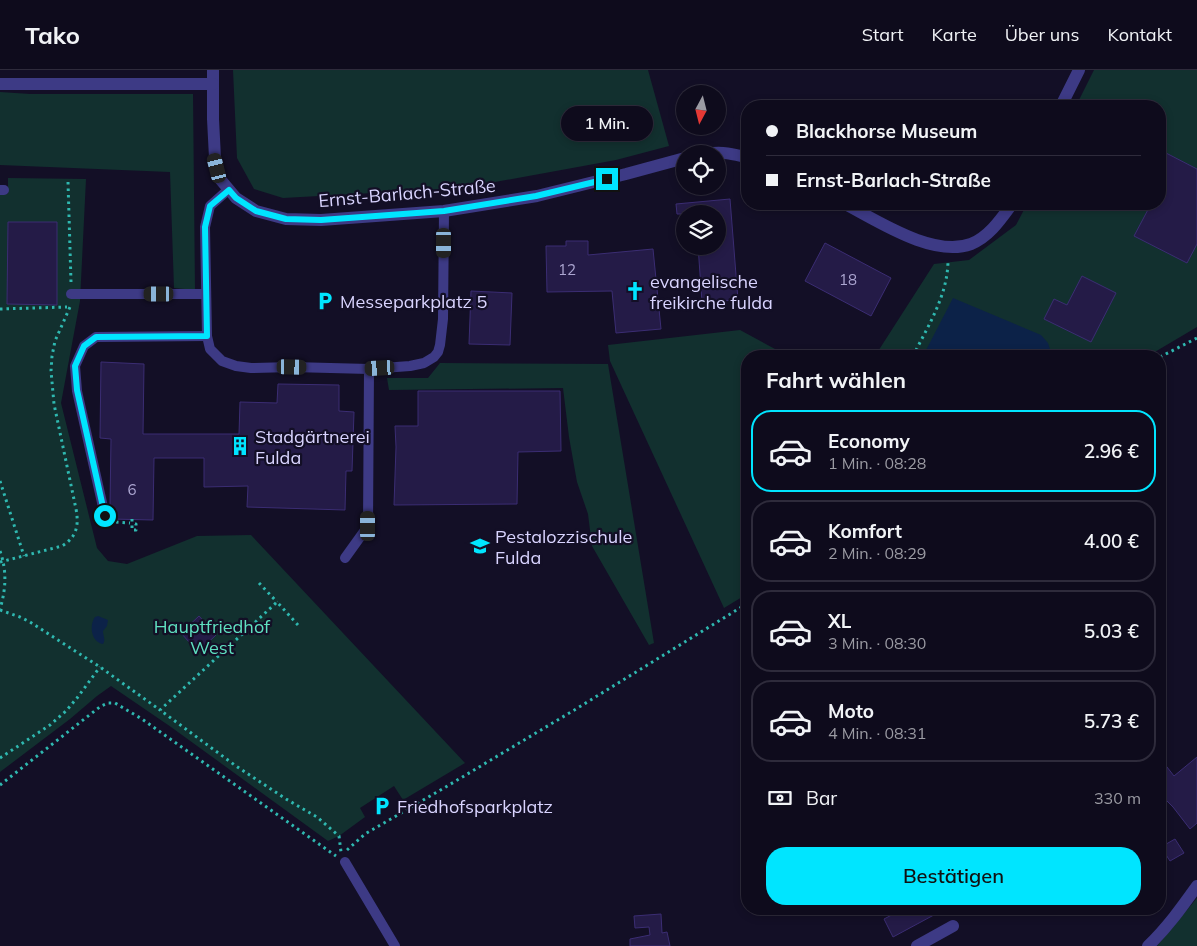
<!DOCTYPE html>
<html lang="de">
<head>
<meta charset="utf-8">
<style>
	body { margin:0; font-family:Mulish,sans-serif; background:#171425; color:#f1f3f6; height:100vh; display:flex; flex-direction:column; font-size:19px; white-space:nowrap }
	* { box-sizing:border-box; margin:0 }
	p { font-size:16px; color:#9b9ba3 }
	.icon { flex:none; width:28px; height:28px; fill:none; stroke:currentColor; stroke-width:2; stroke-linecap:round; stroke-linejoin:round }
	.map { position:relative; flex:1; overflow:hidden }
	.sheet { position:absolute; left:741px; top:280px; width:425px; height:565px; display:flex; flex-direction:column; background:#0e0b1c; border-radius:20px; box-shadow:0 2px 8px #0003,0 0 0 1px #2e2b3b }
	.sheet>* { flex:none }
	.hud { position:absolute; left:741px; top:30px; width:425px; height:110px; border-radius:20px; box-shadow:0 2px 8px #0003,0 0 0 1px #2e2b3b; display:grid; align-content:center; height:110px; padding:0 25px; background:#0e0b1c }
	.needle { width:32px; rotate:187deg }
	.fabs { position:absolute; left:676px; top:15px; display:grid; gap:10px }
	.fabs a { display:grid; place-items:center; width:50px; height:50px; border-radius:50%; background:#0e0b1c; box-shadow:0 2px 8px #0003,0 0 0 1px #2e2b3b; font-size:25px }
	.end { position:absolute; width:22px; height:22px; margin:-11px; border:6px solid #00e5ff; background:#111; box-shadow:0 0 0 2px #111 }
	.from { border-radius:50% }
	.bubble { position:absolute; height:35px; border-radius:18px; background:#0e0b1c; box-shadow:0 2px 8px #0003,0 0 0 1px #2e2b3b; font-size:16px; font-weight:600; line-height:35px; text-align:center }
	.car { position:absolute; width:15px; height:30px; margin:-15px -8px; border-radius:6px; box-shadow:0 0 4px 1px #0007; background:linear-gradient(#222 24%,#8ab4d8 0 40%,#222 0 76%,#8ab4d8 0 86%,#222 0) }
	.hud b { display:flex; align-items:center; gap:18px; height:48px; font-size:19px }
	.hud b+b { border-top:1px solid #2e2b3b }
	.hud i { width:12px; height:12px; background:#f1f3f6 }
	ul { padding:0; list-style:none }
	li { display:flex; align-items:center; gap:15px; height:82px; margin:0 10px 8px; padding:0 15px; border:2px solid #2e2b3b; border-radius:20px }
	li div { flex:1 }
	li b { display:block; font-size:19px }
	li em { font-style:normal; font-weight:600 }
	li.on { border-color:#00e5ff }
	li>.icon { width:45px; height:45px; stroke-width:1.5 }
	h2 { padding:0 25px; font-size:22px; line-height:60px }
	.pay { display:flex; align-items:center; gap:12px; height:55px; padding:0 25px; font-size:19px }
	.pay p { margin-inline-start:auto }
	.button { display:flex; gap:10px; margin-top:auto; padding:10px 25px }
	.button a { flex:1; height:58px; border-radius:20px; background:#00e5ff; color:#111; font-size:20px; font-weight:600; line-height:58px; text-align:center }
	header { display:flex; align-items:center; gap:30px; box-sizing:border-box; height:70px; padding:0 25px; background:#0e0b1c; border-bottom:1px solid #2e2b3b }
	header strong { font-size:24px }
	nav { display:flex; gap:28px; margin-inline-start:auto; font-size:18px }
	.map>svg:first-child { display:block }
</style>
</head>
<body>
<header>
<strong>Tako</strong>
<nav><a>Start</a><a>Karte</a><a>Über uns</a><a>Kontakt</a></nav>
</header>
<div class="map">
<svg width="1197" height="876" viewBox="0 0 1197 876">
	<rect width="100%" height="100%" fill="#130f26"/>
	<g fill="#12302f">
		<polygon points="233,0 648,0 669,76 616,90 462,118 283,128 254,119 237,88"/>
		<polygon points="1094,0 1197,0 1197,257 1148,286 875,286 934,194 969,190 1016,155 1027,134 1160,134 1160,36 1076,36"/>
		<polygon points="0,22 30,24 193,24 195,220 174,218 170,102 0,95"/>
		<polygon points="8,108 86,109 80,231 61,333 97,478 108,491 127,494 197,466 251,465 465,693 403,730 394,716 360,738 365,747 339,766 328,771 171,657 111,616 97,626 70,649 0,702 0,124 8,124"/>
		<polygon points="740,260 788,286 748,286 747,524 724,538 610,291 608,275"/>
		<polygon points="440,293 608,294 654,573 649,575 592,476 588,444 577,412 569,367 563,318 389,320 387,308 428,308"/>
		<polygon points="1197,828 1197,876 1157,876"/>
	</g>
	<g fill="#0c2248">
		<polygon points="953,228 1041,265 1048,273 1052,286 923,286"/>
		<path d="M98,546L108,550L107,556L103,561C103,566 106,570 103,574C91,572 89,555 95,547Z"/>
	</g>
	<g fill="#241b47" stroke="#3b2d73">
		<polygon points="1166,83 1197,99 1197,174 1187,193 1134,166 1151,134 1160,134 1160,95"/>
		<polygon points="730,129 738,230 702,232 698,176 718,176 718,144 677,144 676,134"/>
		<polygon points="8,152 57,152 57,235 7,234"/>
		<polygon points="566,171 588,171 588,185 653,179 661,259 616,263 612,221 547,222 546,176 566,176"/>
		<polygon points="825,173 891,208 871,246 805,211"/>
		<polygon points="1082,206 1116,223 1091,272 1044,249 1054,229 1067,235"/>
		<polygon points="471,221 512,223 510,275 469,274"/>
		<polygon points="101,292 144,294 143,364 239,364 240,332 277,333 278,314 339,315 339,341 354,342 352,401 346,401 345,440 247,437 248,416 204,417 204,388 154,388 153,450 111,449 112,444 110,435 111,369 100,368"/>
		<polygon points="418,321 560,321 561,381 518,382 517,434 394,435 396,377 395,356 418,356"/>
		<polygon points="199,546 216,565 198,582 181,563"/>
		<polygon points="1197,687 1197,753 1190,759 1173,737 1166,730 1160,726 1160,688 1174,706"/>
		<polygon points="1175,769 1184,783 1170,791 1161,777"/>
		<polygon points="903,839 945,839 893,867 884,849"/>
		<polygon points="661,844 662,863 667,862 670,876 630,876 630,869 650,865 649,857 635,858 634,846"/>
	</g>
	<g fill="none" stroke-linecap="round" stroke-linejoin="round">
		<g stroke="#2fb8b0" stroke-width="3" stroke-dasharray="2.5 4" stroke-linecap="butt">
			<polyline points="68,112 71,212"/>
			<polyline points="0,239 67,237"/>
			<path d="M913,286C928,256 948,225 948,190"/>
			<polyline points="1160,287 1197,268"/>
			<polyline points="0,411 24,486"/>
			<polyline points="132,449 132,460 136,460 136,454 134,454"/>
			<polyline points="116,452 130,453"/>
			<path d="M0,481C7,501 6,519 0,539"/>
			<path d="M0,492L62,476C77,467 79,455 76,439L54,334L51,301L52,286L55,271L70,237H72"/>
			<polyline points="259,513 277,532"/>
			<polyline points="0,540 20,547 30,552 100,597 160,640"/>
			<polyline points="298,555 277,532 160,640 236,696 286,729 317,747 339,766 341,782"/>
			<polyline points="0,688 50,655 66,641 77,628 100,597"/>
			<polyline points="0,715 101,636 108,633 115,633 142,649 336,786"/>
			<polyline points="347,780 365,764 444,718 576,639 748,533"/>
		</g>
		<g stroke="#3d3a85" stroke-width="10">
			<polyline points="229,119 210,136 205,157 207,266 210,279 222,291 236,296 251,298 292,297 369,299 410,296 424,293 434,287 438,282 440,275 443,249 444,141"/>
			<polyline points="0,120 4,120"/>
			<polyline points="71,224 206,224"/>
			<polyline points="105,446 77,321 75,296 84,276 96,267 207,266"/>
			<polyline points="345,488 368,456 369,299"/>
			<polyline points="345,792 395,876"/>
		</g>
		<g stroke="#3d3a85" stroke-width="12">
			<polyline points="213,0 213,49 215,88 220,109 236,128 256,141 286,149 321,150 444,141 537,126 626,104 685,88"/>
			<polyline points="0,14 213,14"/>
			<polyline points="1061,36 1079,0"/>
			<path d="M707,84C721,81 734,84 748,88"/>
			<path d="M845,134C878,151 933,188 971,174C989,167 1001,149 1012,134"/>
			<polyline points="917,876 953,856"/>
			<path d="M1148,876C1167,858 1182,837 1197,816"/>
		</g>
	</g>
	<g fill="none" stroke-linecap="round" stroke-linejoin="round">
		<polyline stroke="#00e5ff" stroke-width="6" points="105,446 77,320 75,296 84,276 96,267 207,266 205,157 210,136 229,120 236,128 256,141 286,149 321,150 444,141 536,126 607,109"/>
	</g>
	<defs>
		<g id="church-bare" transform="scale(1.5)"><path d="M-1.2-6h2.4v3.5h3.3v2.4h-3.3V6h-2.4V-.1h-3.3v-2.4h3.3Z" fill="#00e5ff" stroke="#130f26" stroke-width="2.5" paint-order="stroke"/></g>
		<g id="parking-bare" transform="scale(1.5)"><path d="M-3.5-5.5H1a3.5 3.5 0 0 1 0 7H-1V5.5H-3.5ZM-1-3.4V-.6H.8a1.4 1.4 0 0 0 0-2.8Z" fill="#00e5ff" stroke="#130f26" stroke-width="2.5" paint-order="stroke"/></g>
		<g id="building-bare" transform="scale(1.5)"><path d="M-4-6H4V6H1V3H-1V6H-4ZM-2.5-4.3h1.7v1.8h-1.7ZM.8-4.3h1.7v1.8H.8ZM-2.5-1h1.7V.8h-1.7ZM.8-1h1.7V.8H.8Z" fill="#00e5ff" stroke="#130f26" stroke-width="2.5" paint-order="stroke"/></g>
		<g id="school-bare" transform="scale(1.5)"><path d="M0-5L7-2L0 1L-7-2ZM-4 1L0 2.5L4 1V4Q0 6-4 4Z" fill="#00e5ff" stroke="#130f26" stroke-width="2.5" paint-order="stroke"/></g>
	</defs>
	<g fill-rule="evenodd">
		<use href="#church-bare" x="635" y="221"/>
		<use href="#parking-bare" x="325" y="231"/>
		<use href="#building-bare" x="240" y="376"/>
		<use href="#school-bare" x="480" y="476"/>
		<use href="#parking-bare" x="382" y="736"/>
	</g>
	<g text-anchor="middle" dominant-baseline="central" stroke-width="4.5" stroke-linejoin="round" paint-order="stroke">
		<g font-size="15" fill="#aca6d1">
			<text x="567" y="199">12</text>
			<text x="848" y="209">18</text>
			<text x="132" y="419">6</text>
		</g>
		<g font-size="18" fill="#d9d4ff" stroke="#130f26">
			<text transform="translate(407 123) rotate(-5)">Ernst-Barlach-Straße</text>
		</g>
		<g font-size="18" fill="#d9d4ff" stroke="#130f26" text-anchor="start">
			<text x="650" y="211">evangelische<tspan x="650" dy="21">freikirche fulda</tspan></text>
			<text x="340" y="231">Messeparkplatz 5</text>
			<text x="255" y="366">Stadgärtnerei<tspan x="255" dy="21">Fulda</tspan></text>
			<text x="495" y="466">Pestalozzischule<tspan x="495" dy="21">Fulda</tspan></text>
			<text x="397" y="736">Friedhofsparkplatz</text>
		</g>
		<g font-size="18" fill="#5fe0c0" stroke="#130f26">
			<text x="212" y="556">Hauptfriedhof<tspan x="212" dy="21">West</tspan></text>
		</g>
	</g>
</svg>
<div class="fabs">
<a><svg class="needle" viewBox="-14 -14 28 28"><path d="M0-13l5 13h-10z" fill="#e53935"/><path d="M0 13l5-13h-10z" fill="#9b9ba3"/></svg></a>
<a><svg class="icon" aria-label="locate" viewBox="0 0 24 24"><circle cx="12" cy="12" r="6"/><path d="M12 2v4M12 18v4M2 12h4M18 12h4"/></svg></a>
<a><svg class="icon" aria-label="layers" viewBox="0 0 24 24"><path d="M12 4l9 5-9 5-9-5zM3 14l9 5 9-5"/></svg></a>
</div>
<i class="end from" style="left:105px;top:446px"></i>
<i class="end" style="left:607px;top:109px"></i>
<div class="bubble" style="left:561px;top:36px;width:92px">1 Min.</div>
<i class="car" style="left:217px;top:98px;rotate:346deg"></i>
<i class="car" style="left:444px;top:173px;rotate:180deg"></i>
<i class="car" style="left:159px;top:224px;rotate:270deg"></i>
<i class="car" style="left:292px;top:297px;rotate:91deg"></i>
<i class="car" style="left:380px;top:298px;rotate:267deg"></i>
<i class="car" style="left:368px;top:456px;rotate:0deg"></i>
<div class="hud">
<b><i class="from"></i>Blackhorse Museum</b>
<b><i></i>Ernst-Barlach-Straße</b>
</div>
<section class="sheet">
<h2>Fahrt wählen</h2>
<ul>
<li class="on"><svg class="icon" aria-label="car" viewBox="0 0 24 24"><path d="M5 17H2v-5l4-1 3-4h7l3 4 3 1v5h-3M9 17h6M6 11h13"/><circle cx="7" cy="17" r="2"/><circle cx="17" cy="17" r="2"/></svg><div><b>Economy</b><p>1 Min. · 08:28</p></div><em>2.96 €</em></li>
<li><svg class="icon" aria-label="car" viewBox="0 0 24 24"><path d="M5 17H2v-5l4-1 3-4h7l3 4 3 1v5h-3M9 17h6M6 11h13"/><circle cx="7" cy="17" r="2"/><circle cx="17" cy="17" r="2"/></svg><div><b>Komfort</b><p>2 Min. · 08:29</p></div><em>4.00 €</em></li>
<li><svg class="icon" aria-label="car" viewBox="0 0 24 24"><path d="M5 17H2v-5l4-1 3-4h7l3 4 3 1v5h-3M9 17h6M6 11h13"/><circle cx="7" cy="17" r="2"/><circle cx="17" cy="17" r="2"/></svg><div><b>XL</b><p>3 Min. · 08:30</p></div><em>5.03 €</em></li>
<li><svg class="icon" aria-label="car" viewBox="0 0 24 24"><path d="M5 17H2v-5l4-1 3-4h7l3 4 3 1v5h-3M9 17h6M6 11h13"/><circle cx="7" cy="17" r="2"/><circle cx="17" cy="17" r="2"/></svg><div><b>Moto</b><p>4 Min. · 08:31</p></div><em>5.73 €</em></li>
</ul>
<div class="pay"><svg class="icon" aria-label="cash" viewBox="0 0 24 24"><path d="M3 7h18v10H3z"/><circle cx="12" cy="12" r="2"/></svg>Bar<p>330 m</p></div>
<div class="button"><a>Bestätigen</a></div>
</section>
</div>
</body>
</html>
